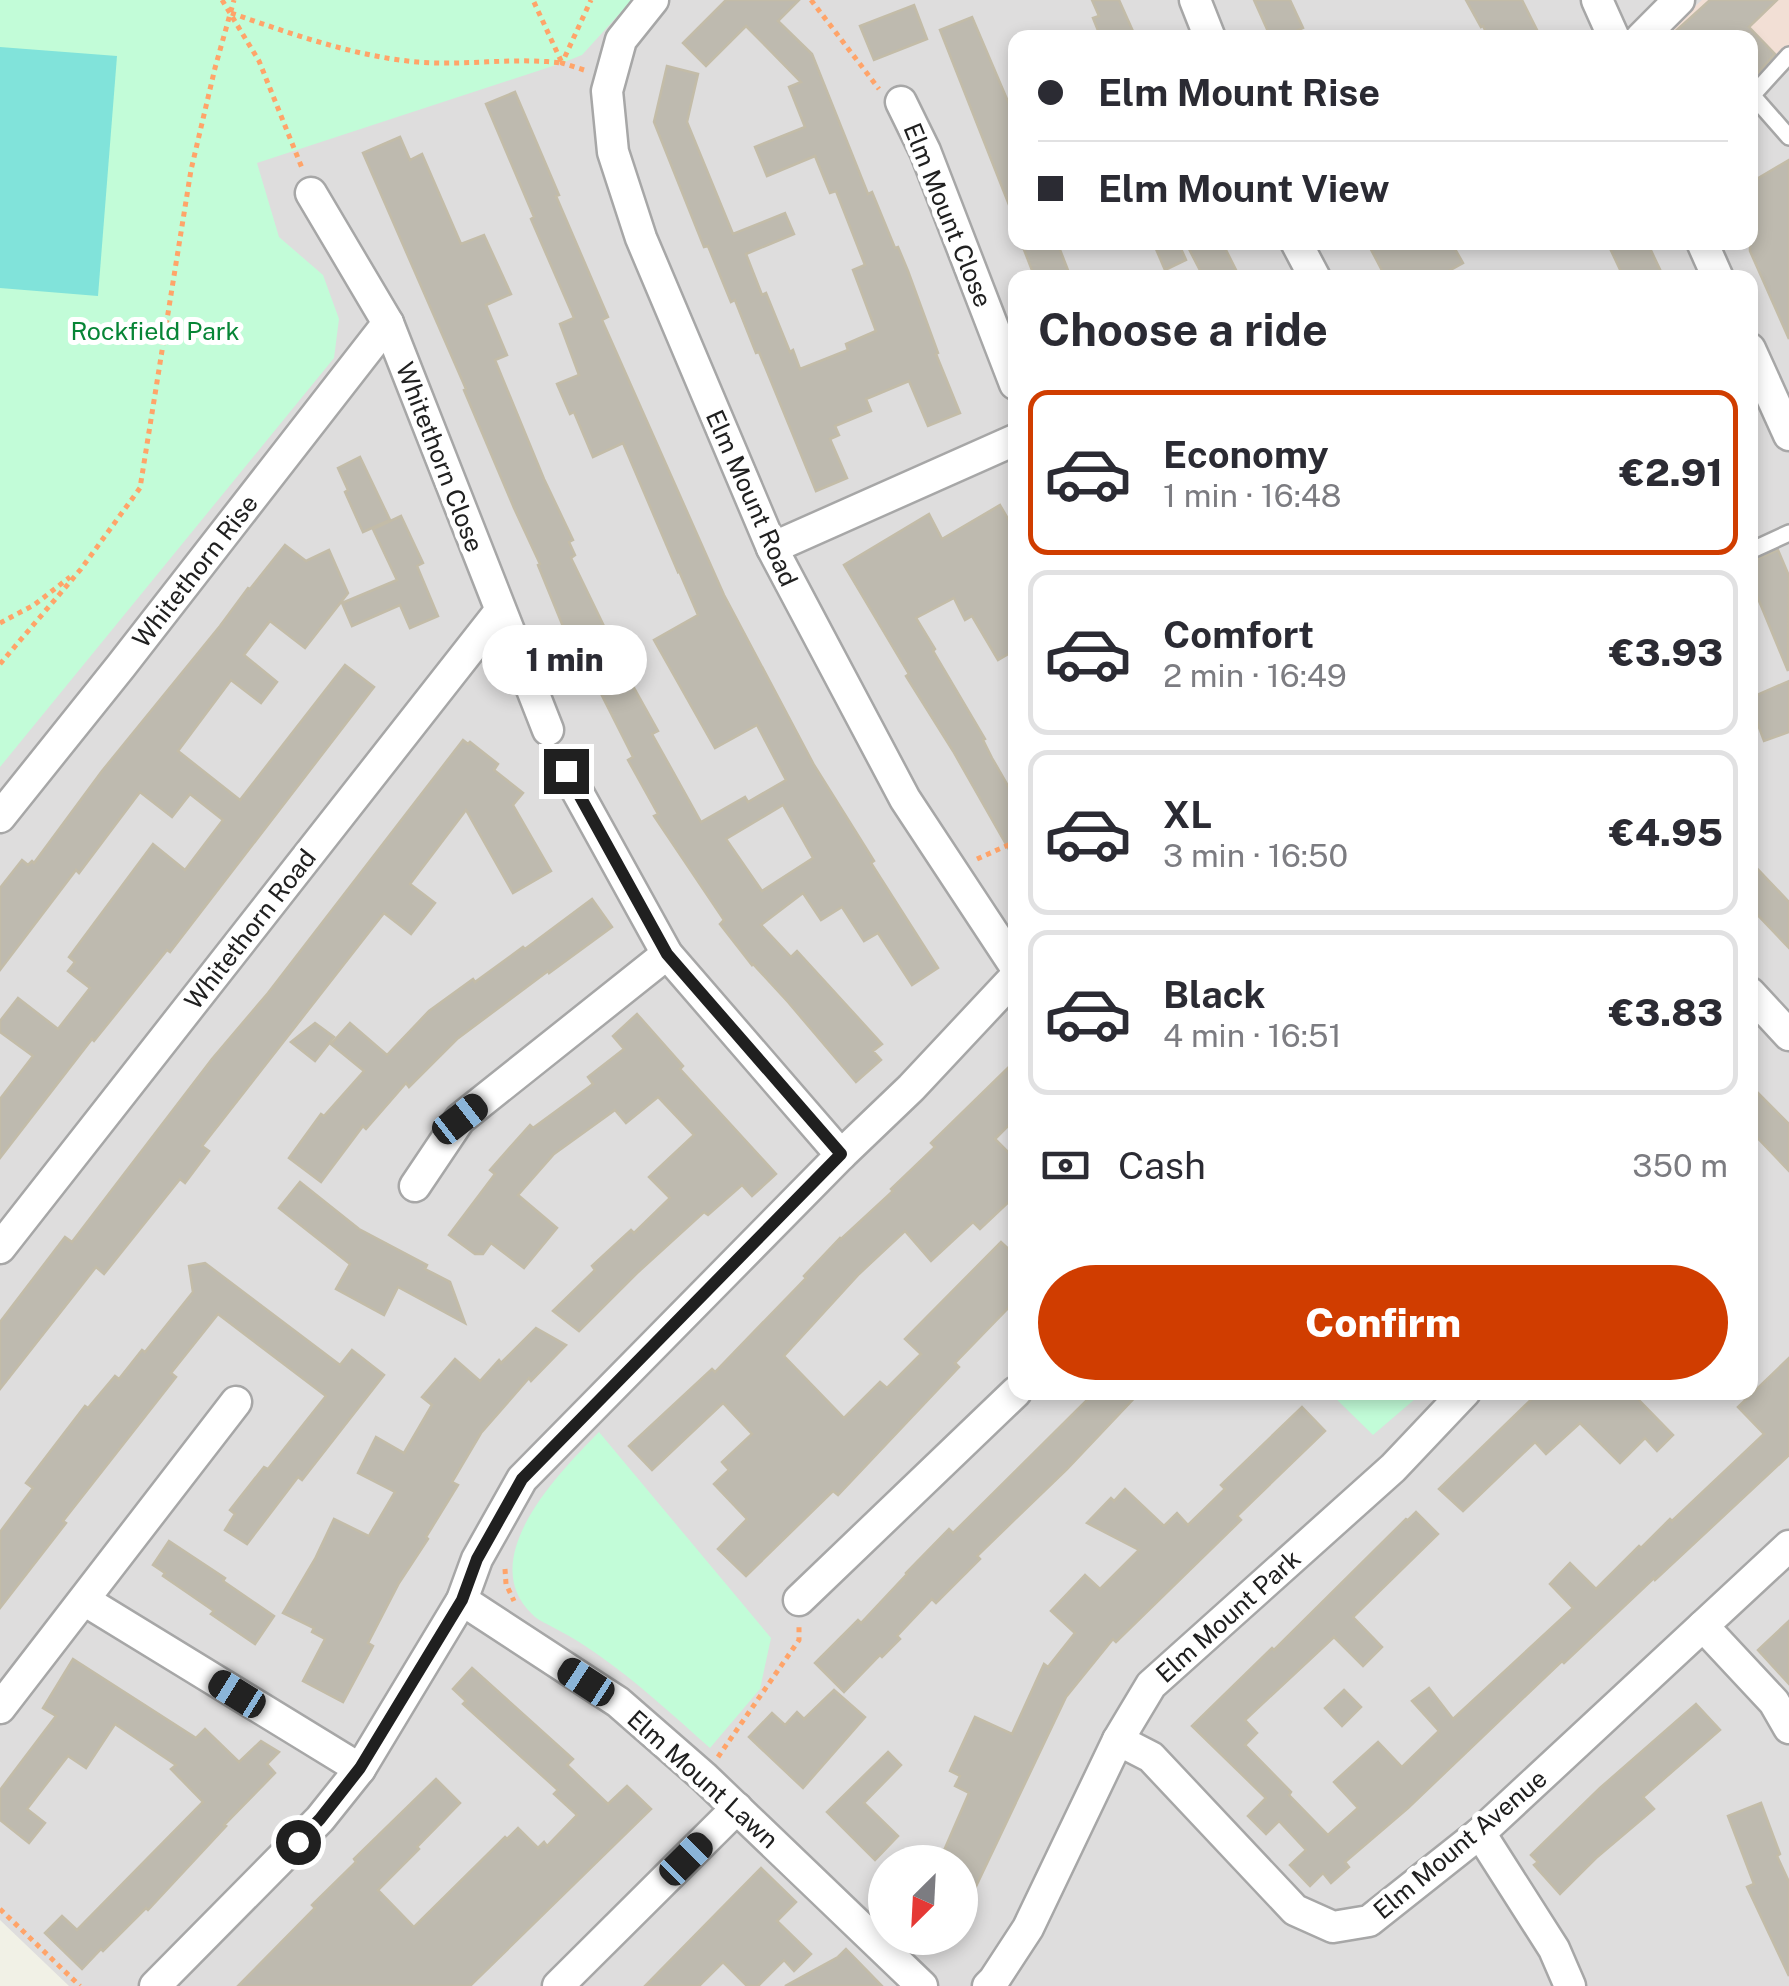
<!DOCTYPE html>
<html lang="en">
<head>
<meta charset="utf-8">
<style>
	body { margin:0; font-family:"Public Sans",sans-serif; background:#f7f7f7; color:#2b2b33; height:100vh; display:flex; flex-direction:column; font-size:38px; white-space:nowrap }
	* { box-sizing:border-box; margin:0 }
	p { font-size:32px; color:#7c7c81 }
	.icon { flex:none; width:55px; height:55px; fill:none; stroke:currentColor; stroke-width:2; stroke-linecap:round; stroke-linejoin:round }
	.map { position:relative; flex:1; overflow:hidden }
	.side { position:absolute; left:1008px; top:270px; width:750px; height:1130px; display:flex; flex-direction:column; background:#fff; border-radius:20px; box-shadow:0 5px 15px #0003 }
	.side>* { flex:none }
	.top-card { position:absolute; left:1008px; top:30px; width:750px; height:220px; border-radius:20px; box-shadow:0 5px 15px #0003; display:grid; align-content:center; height:220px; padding:0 30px; background:#fff }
	.needle { width:65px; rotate:204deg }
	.fabs { position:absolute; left:868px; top:1845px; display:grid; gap:20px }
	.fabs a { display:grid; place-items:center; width:110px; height:110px; border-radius:50%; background:#fff; box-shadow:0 5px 15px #0003; font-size:50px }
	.end { position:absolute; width:45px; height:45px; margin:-22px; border:12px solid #202020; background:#fff; box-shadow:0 0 0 5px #fff }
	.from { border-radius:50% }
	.bubble { position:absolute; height:70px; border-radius:35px; background:#fff; box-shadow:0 5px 15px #0003; font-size:32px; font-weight:800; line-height:70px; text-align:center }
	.car { position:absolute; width:30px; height:60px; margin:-30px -15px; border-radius:12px; box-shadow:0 0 8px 2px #0007; background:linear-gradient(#222 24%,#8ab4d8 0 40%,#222 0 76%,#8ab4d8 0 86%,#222 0) }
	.top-card b { display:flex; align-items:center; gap:35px; height:95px; font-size:38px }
	.top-card b+b { border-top:2px solid #e1e1e2 }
	.top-card i { width:25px; height:25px; background:#2b2b33 }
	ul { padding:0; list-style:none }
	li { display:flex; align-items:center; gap:30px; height:165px; margin:0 20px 15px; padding:0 10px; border:5px solid #e1e1e2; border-radius:20px }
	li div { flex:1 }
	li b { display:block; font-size:38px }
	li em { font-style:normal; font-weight:800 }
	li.active { border-color:#d03d00 }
	li>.icon { width:90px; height:90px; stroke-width:1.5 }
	h2 { padding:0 30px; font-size:45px; line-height:120px }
	.pay { display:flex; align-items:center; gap:25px; height:110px; padding:0 30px; font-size:38px }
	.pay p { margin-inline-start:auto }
	.action { display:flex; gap:20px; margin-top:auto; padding:20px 30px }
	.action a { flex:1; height:115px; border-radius:60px; background:#d03d00; color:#fff; font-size:40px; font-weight:800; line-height:115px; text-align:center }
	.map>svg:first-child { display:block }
</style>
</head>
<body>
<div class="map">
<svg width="1789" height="1986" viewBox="0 0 1789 1986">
	<rect width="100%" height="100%" fill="#f1f1e6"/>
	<path fill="#dedddd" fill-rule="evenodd" d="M0,0H1789V1986H69L0,1920ZM1015,38H1750V242H1015ZM1015,278H1750V1392H1015ZM885,1862H960V1938H885Z"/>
	<polygon fill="#f2dfd5" points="1702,0 1789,0 1789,54 1750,92 1750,38 1660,38"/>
	<g fill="#c2fcd8">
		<polygon points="0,0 632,0 582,55 562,63 257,163 279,237 323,275 339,319 334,358 0,767"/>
		<polygon points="1330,1393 1422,1393 1373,1435"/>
		<path d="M599,1432L771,1638L760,1689L710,1748C673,1715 637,1682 597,1654C584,1645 572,1637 558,1630C550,1625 538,1621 532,1614C474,1558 560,1472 599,1432Z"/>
	</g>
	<polygon fill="#81e3da" points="0,47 117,56 98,296 0,288"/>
	<g fill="#bebaaf" stroke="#c3bca8" stroke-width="2.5" fill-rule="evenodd">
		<polygon points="726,0 799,0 778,21 812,54 868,194 872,192 895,248 898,247 908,271 938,353 936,354 960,413 928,426 909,381 866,399 871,411 835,426 839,435 830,439 847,478 816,491 759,352 756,353 735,300 731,302 708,246 704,247 654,122 667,66 698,74 687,122 733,234 785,213 794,234 746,254 762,295 766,293 790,352 793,350 800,369 848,350 846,344 876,331 853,270 865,265 836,191 830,193 815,156 767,176 755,147 805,127 789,87 801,82 746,26 706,66 683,43"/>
		<polygon points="1092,0 1119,0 1136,38 1101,38 1093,18 1099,16"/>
		<polygon points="1254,0 1290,0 1303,28 1281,38 1271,38"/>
		<polygon points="1466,0 1522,0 1537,30 1522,38 1489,38 1483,26 1481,27"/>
		<polygon points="1710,0 1777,0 1749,27 1775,54 1756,75 1750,69 1750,38 1668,38"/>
		<polygon points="914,5 927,39 874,60 860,26"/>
		<polygon points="972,17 1015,118 1015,220 940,30"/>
		<path d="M515,92L559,195L556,196L608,317L602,320L724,595L814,765L874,861L871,863L938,968L912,985L878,933L864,941L842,907L821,920L803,893L761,925L791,957L797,951L882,1044L873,1051L881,1060L856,1082L788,1002L753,964L752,965L720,924L724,920L654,816L658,814L628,760L633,757L587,666L581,669L571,646L538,565L540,564L514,508L464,390L466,389L363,153L400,137L410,160L422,154L461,244L484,235L511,294L486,305L507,355L495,360L544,479L573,540L569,542L575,555L571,558L633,686L658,731L652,734L701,822L745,797L748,802L786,780L757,725L715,748L654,640L698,615L679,571L678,572L623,443L593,457L574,412L570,414L557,384L579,375L560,324L574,318L531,219L534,217L486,104ZM783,805L813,858L762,891L726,839Z"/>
		<polygon points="1789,160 1789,339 1750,251 1750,183"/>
		<polygon points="1021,242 1057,242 1071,278 1035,278"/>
		<polygon points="1153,242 1178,242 1186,260 1165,270"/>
		<polygon points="1202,242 1222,242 1240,278 1204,278 1189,249"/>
		<polygon points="1367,242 1451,242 1463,263 1436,278 1386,278"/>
		<polygon points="1607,242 1647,242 1664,278 1624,278"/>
		<polygon points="360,457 390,520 363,532 345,492 348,490 338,468"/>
		<polygon points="1000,505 1015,531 1015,650 998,660 972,616 965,620 954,598 916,618 935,649 933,651 985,739 983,740 992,758 1015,798 1015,860 953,751 906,676 909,674 844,565 929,514 942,539"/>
		<polygon points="401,516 423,563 417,566 438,616 410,628 400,605 352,626 342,603 397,580 373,529"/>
		<polygon points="285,545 306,561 329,550 348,593 305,648 270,621 244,655 277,682 261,703 231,680 178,751 240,800 345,665 374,687 170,952 167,950 94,1041 92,1039 0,1158 0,1099 33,1056 0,1032 0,1021 18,998 58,1029 90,988 68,971 75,962 69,957 153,844 185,870 223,820 190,794 172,817 140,792 79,873 76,870 0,970 0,888 22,860 28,865 32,861 34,863 102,771 220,626 248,588 250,589"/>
		<polygon points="1778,550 1789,576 1788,671 1750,579 1750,562"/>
		<polygon points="1789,681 1789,732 1764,741 1750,703 1750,698"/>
		<polygon points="463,740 468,744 470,742 498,764 494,770 523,793 513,805 551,871 513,893 466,810 410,884 435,903 411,934 384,913 202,1146 209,1151 185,1183 180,1179 104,1274 96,1267 0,1389 0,1322 65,1237 72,1242 212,1059 268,993"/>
		<polygon points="1750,861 1789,902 1789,948 1750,907"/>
		<polygon points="592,899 612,927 549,973 548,971 457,1039 409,1087 406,1083 366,1129 363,1126 321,1182 289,1158 321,1114 324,1116 364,1071 331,1044 350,1023 387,1055 429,1011 473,979 475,982 523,947 525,949"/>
		<polygon points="637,1014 683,1066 680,1069 776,1174 752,1196 742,1185 708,1215 704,1212 636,1274 579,1331 553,1311 595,1270 592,1266 631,1230 634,1233 670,1198 649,1177 694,1135 658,1097 626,1123 615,1110 554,1154 518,1195 557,1228 524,1268 491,1243 483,1254 475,1254 449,1235 495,1174 490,1170 530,1125 533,1128 593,1084 588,1077 624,1049 613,1036"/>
		<polygon points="315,1023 334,1037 315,1061 291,1042"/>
		<polygon points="1015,1061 1015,1119 995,1139 1015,1159 1015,1196 980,1229 973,1222 931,1261 905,1231 859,1274 784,1356 844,1418 880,1382 887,1388 921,1354 905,1339 1001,1242 1015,1255 1015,1301 955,1363 959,1367 838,1495 833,1491 746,1576 718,1549 747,1519 714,1484 729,1470 722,1462 752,1434 723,1403 652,1470 629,1446 712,1369 715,1372 806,1278 804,1276 840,1238 841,1239 893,1191 891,1189 935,1147 931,1143"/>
		<polygon points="1750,1085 1789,1124 1789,1171 1750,1130"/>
		<polygon points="300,1182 359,1229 427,1265 425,1269 450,1282 465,1323 398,1287 384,1315 336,1289 350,1264 279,1208"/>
		<polygon points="205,1263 340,1365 352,1350 384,1375 302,1480 298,1477 247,1544 225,1530 235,1514 230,1510 264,1467 268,1469 326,1396 218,1314 171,1373 176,1377 63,1521 66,1523 0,1608 0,1532 33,1488 26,1483 85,1406 88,1408 115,1376 119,1379 142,1350 145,1352 193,1292 189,1266"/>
		<polygon points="536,1328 566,1345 531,1381 529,1378 481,1433 452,1482 458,1485 426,1537 428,1539 399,1583 368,1643 373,1646 343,1702 303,1681 325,1639 312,1632 314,1628 283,1613 315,1559 334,1519 369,1536 395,1492 358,1473 376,1437 404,1453 432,1405 422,1397 455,1359 480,1381 499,1360 501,1363"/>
		<polygon points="1789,1358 1789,1455 1655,1580 1654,1578 1564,1663 1562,1661 1408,1808 1345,1862 1349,1867 1331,1883 1323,1873 1310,1886 1290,1865 1306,1850 1279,1821 1266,1834 1248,1816 1266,1798 1192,1726 1272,1648 1274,1650 1406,1519 1408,1520 1416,1512 1438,1534 1353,1617 1382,1647 1363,1666 1334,1637 1245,1720 1257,1733 1245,1745 1291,1792 1289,1795 1328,1835 1358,1808 1334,1782 1378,1742 1402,1767 1439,1731 1412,1701 1429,1688 1453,1719 1573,1608 1550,1584 1570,1563 1596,1589 1639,1546 1641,1548 1670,1519 1672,1521 1764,1434 1738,1407"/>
		<polygon points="1095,1392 1140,1392 1067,1469 977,1556 980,1559 936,1603 932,1599 897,1636 900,1639 882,1657 880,1655 844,1692 815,1663 858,1620 861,1623 907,1574 906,1573 949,1529 953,1533"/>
		<polygon points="1539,1392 1631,1392 1673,1435 1657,1451 1645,1438 1620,1463 1580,1423 1546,1454 1535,1442 1463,1511 1439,1489"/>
		<polygon points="1302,1407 1325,1431 1237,1516 1241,1520 1116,1642 1113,1639 1066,1697 960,1920 960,1862 939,1862 969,1793 955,1786 960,1776 950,1771 975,1717 1012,1734 1044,1664 1048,1667 1075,1633 1051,1611 1085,1575 1100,1589 1139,1550 1087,1523 1111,1498 1114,1501 1125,1489 1164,1526 1177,1513 1188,1525 1225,1489 1221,1485"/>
		<polygon points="169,1541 225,1578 223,1581 274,1616 255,1644 211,1614 214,1611 163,1576 165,1573 153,1565"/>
		<polygon points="1789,1621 1789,1684 1758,1650"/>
		<polygon points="73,1659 196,1738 205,1729 239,1762 261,1741 279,1752 267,1764 275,1773 224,1825 226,1826 148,1910 146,1908 103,1951 101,1949 82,1969 45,1933 62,1916 77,1930 203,1802 171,1769 176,1765 115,1724 86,1768 68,1756 27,1809 45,1823 29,1843 0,1820 0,1790 56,1716 43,1708"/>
		<polygon points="472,1668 573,1759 567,1765 608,1804 627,1786 651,1809 470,1986 238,1986 315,1908 312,1905 356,1862 354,1859 436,1779 460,1803 417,1847 419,1849 378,1890 414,1927 505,1837 507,1839 518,1828 538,1848 544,1842 547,1846 577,1815 554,1794 558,1790 463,1704 466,1701 453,1689"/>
		<polygon points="834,1690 865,1717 803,1788 749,1737 772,1713 785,1725 797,1712 804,1719"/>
		<polygon points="1344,1690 1361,1707 1342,1726 1325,1708"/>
		<polygon points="1696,1704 1720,1730 1643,1797 1654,1809 1596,1858 1560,1894 1534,1865 1538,1862 1531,1855 1600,1788"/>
		<polygon points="888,1752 901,1765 864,1803 898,1836 875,1860 827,1812"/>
		<polygon points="1761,1803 1780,1854 1777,1856 1789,1882 1789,1976 1747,1887 1754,1884 1728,1816"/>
		<polygon points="761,1868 796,1902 777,1921 811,1954 794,1971 784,1960 758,1986 747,1986 723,1962 699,1986 645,1986"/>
		<polygon points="846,1949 882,1986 785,1986 838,1957"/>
	</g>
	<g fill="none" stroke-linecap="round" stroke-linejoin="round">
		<g stroke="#a7a7a7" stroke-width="20">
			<g id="service">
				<polyline points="1753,96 1789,137"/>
				<polyline points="1750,98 1789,55"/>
				<polyline points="1750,551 1789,533"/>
			</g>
		</g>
		<g stroke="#a7a7a7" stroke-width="35">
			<g id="minor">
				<polyline points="653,0 621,40 607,91 613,152 641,238 772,548 905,799 1015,966"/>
				<polyline points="1195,0 1210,38"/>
				<polyline points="1597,0 1614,38"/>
				<polyline points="1641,38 1679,0"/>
				<polyline points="901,102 925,151 1015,384"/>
				<polyline points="311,193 388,323 548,730"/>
				<polyline points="1296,242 1315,278"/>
				<polyline points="1702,242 1718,278"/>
				<polyline points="1750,349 1789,435"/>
				<polyline points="772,548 1015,440"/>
				<polyline points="566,771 667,954 841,1155"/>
				<polyline points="0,817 121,666 388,323"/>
				<polyline points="1750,993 1789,1035"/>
				<polyline points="415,1186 460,1119 667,954"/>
				<polyline points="0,1248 500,611"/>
				<polyline points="84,1600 360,1769"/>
				<polyline points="462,1600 618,1702 704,1777 922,1986"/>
				<polyline points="799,1600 1016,1392"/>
				<polyline points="1703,1626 1774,1702 1789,1728"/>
				<polyline points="0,1708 236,1402"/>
				<polyline points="1118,1740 1151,1757 1295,1910 1333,1927 1369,1921 1480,1833 1789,1546"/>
				<polyline points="1480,1833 1554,1949 1570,1986"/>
				<polyline points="155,1986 320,1819 360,1769 462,1600 477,1559 522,1479 841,1155 911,1088 1015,977"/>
				<polyline points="558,1986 737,1808"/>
				<polyline points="988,1986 994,1980 1028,1928 1118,1740 1151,1685 1393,1468 1465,1392"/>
			</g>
		</g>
		<g stroke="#ffa469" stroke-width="5" stroke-dasharray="5 5" stroke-linecap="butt">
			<polyline points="222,0 259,61 302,168"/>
			<polyline points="811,0 879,89"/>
			<path d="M231,13C292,34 353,56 417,62C465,66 514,57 562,63L533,0"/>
			<polyline points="584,70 562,63 591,0"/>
			<polyline points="0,623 34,605 70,577"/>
			<polyline points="0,664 81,569 140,488 191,170 215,68 234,0"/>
			<polyline points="977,859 1015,842"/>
			<polyline points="505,1569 506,1584 514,1601"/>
			<polyline points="718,1757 799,1640 799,1623"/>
			<polyline points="0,1909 80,1986"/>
		</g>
		<use href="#service" stroke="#fff" stroke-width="15"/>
		<use href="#minor" stroke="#fff" stroke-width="30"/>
	</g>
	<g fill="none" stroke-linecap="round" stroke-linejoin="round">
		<polyline stroke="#202020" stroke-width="12" points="298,1842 320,1819 360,1768 462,1600 477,1559 522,1479 841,1154 667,954 566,771"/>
	</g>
	<g text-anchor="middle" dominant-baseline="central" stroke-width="10" stroke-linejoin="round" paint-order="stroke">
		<g font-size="25" fill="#202020" stroke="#fff">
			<text transform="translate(948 215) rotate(68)">Elm Mount Close</text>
			<text transform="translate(440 457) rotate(69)">Whitethorn Close</text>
			<text transform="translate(752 498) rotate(66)">Elm Mount Road</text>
			<text transform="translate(195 571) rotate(-52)">Whitethorn Rise</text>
			<text transform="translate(250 929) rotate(-52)">Whitethorn Road</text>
			<text transform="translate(1228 1616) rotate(-42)">Elm Mount Park</text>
			<text transform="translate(703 1779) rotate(42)">Elm Mount Lawn</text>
			<text transform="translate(1460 1844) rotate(-40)">Elm Mount Avenue</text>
		</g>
		<g font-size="25" fill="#078536" stroke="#fff">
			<text x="155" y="331">Rockfield Park</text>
		</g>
	</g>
</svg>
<div class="fabs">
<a><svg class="needle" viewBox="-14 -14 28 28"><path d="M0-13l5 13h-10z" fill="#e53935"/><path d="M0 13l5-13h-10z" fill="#7c7c81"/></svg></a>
</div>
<i class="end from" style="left:298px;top:1842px"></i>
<i class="end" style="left:566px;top:771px"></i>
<div class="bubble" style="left:482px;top:625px;width:165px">1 min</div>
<i class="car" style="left:460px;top:1119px;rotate:52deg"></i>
<i class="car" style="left:586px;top:1682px;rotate:303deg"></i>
<i class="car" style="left:237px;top:1694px;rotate:302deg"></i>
<i class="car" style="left:686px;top:1859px;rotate:45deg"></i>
<div class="top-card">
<b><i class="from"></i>Elm Mount Rise</b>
<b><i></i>Elm Mount View</b>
</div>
<section class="side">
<h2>Choose a ride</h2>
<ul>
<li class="active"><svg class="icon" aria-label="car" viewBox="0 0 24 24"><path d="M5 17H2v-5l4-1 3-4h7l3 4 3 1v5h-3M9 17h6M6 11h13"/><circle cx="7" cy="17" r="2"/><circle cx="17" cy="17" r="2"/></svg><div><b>Economy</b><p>1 min · 16:48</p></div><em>€2.91</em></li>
<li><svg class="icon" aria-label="car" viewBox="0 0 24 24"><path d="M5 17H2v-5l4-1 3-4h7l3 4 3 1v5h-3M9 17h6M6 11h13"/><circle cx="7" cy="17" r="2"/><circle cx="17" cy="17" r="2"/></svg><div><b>Comfort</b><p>2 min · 16:49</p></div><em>€3.93</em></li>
<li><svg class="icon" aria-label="car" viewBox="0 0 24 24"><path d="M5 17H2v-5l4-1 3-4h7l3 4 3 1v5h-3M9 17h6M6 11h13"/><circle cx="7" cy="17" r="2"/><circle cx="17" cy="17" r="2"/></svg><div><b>XL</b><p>3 min · 16:50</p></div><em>€4.95</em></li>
<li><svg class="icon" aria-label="car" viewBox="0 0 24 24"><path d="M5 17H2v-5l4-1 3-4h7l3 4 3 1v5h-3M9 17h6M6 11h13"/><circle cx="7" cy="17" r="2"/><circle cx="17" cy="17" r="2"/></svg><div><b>Black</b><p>4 min · 16:51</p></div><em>€3.83</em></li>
</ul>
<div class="pay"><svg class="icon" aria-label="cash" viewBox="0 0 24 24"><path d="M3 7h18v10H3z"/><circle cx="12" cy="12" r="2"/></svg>Cash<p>350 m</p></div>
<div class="action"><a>Confirm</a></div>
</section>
</div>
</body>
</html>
